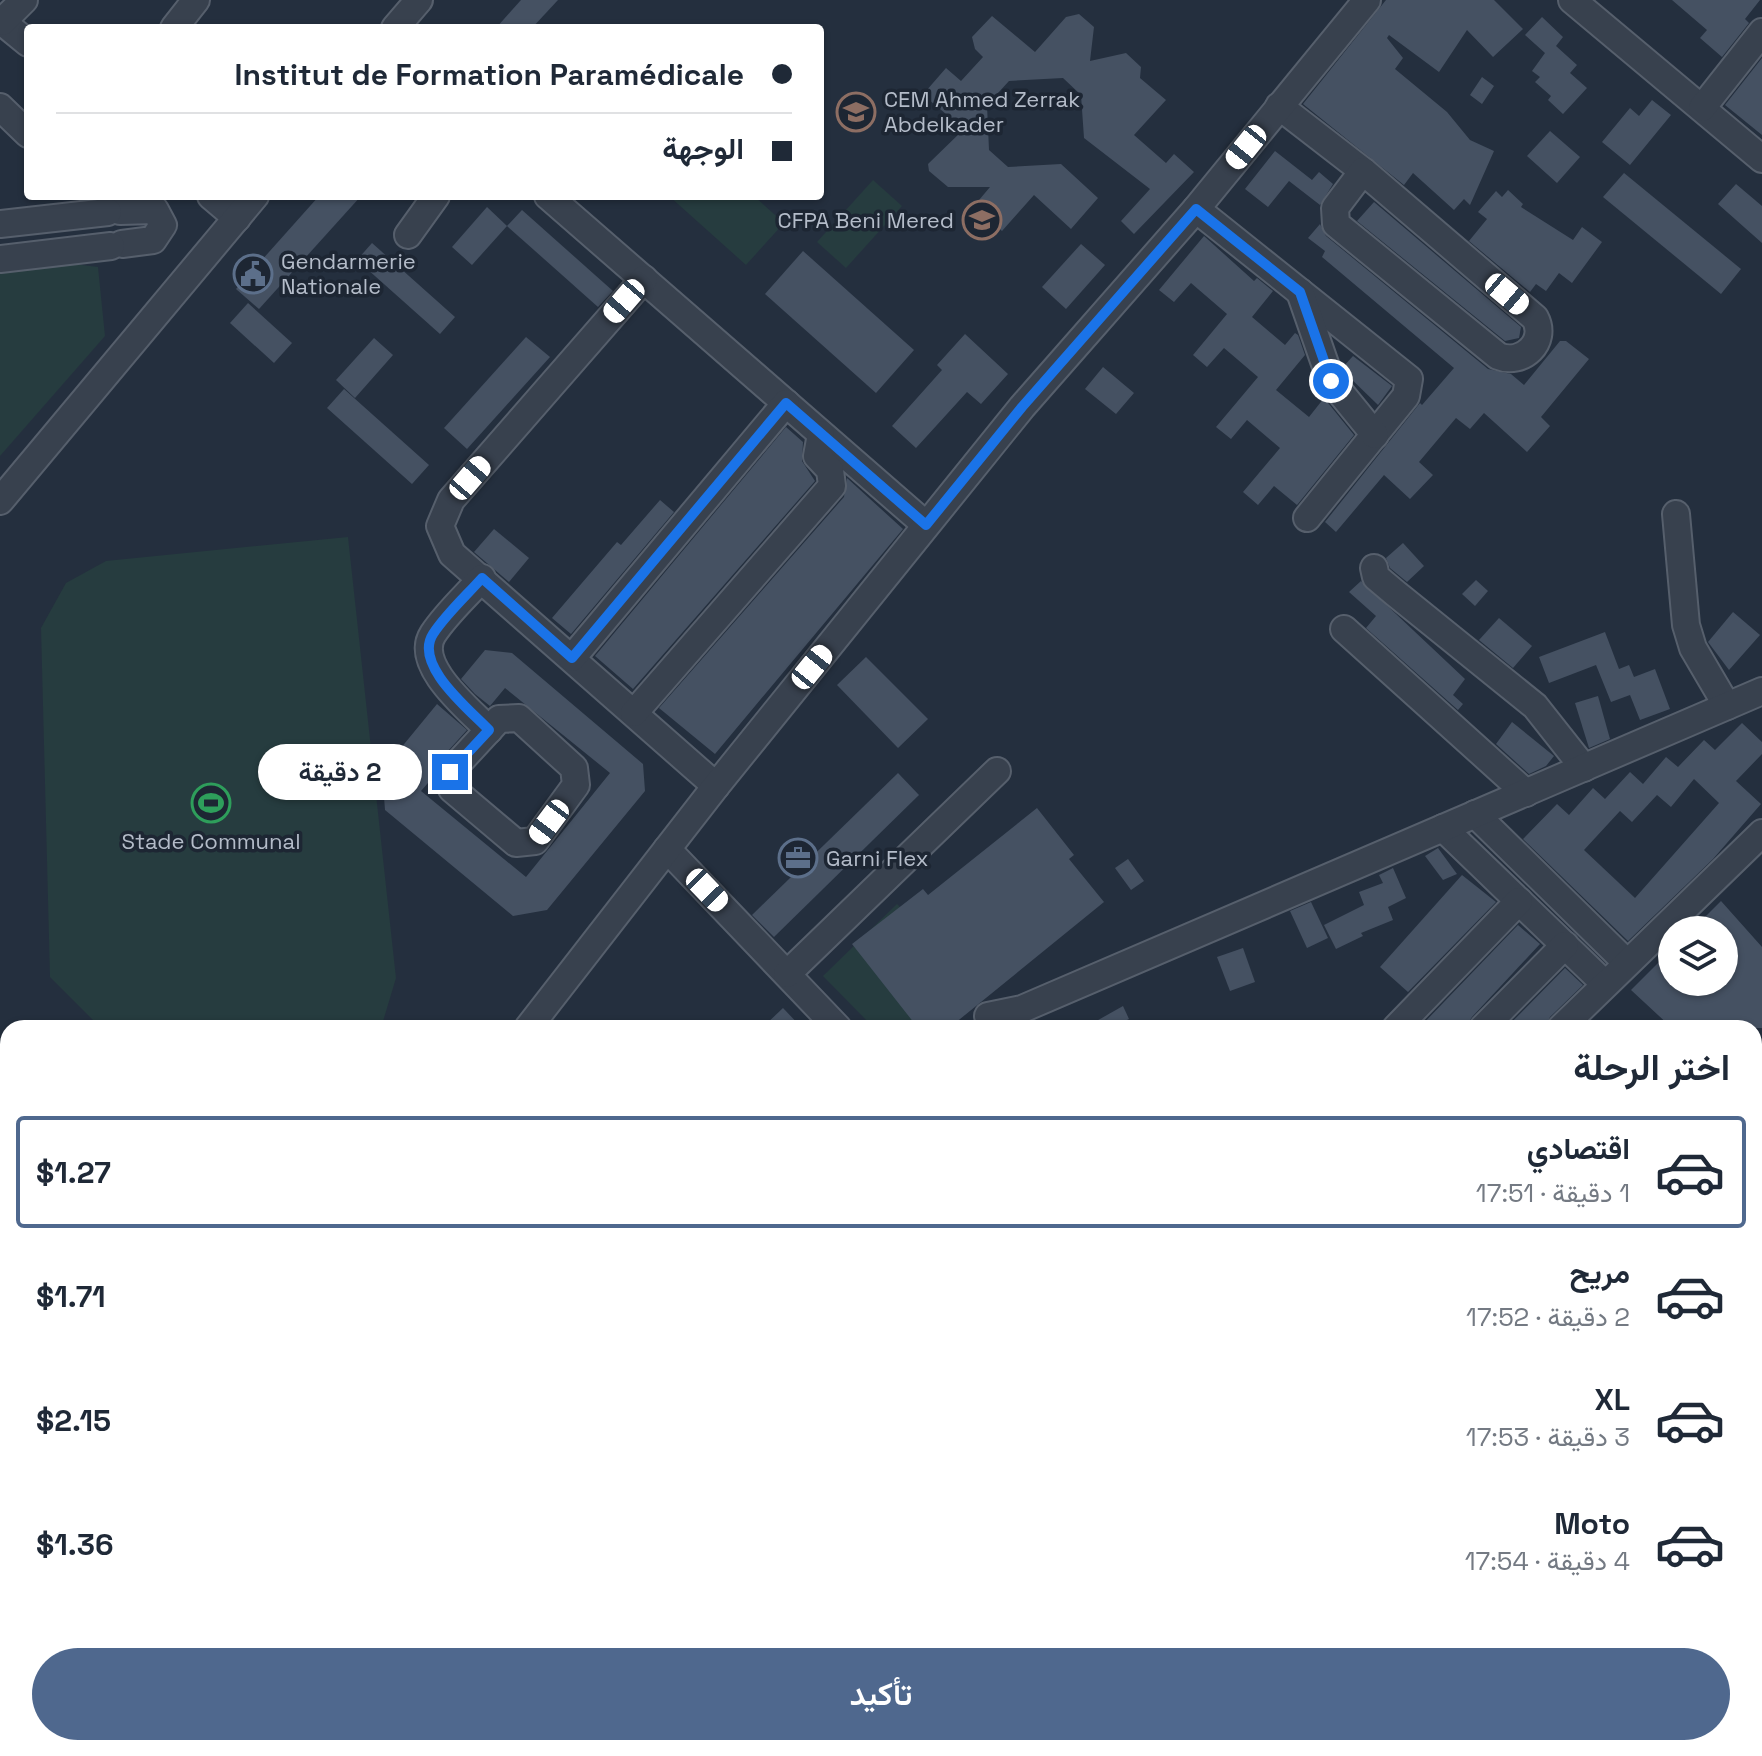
<!DOCTYPE html>
<html lang="ar">
<head>
<meta charset="utf-8">
<style>
	body { margin:0; font-family:"Space Grotesk",Vazirmatn,sans-serif; background:#f2f2f3; color:#1f2937; direction:rtl; height:100vh; display:flex; flex-direction:column; font-size:30px; white-space:nowrap }
	* { box-sizing:border-box; margin:0 }
	p { font-size:26px; color:#747a83 }
	.icon { flex:none; width:44px; height:44px; fill:none; stroke:currentColor; stroke-width:2; stroke-linecap:round; stroke-linejoin:round }
	.map { position:relative; flex:1; overflow:hidden; direction:ltr }
	.sheet { position:absolute; left:0px; top:1020px; width:1762px; height:736px; display:flex; flex-direction:column; background:#fff; border-radius:24px 24px 0 0; box-shadow:0 2px 6px #0004; direction:rtl }
	.sheet>* { flex:none }
	.banner { position:absolute; left:24px; top:24px; width:800px; height:176px; border-radius:8px; box-shadow:0 2px 6px #0004; direction:rtl; display:grid; align-content:center; height:176px; padding:0 32px; background:#fff }
	.tools { position:absolute; left:1658px; top:916px; display:grid; gap:16px }
	.tools a { display:grid; place-items:center; width:80px; height:80px; border-radius:50%; background:#fff; box-shadow:0 2px 6px #0004; font-size:40px }
	.end { position:absolute; width:36px; height:36px; margin:-18px; border:10px solid #1a73e8; background:#fff; box-shadow:0 0 0 4px #fff }
	.from { border-radius:50% }
	.bubble { position:absolute; height:56px; border-radius:28px; background:#fff; box-shadow:0 2px 6px #0004; font-size:26px; font-weight:600; line-height:56px; text-align:center; direction:rtl }
	.car { position:absolute; width:24px; height:48px; margin:-24px -12px; border-radius:10px; box-shadow:0 0 6px 2px #0007; background:linear-gradient(#fff 24%,#345 0 40%,#fff 0 76%,#345 0 86%,#fff 0) }
	.banner b { display:flex; align-items:center; gap:28px; height:76px; font-size:30px }
	.banner b+b { border-top:2px solid #e0e1e3 }
	.banner i { width:20px; height:20px; background:#1f2937 }
	ul { padding:0; list-style:none }
	li { display:flex; align-items:center; gap:24px; height:112px; margin:0 16px 12px; padding:0 16px; border:4px solid transparent; border-radius:8px }
	li div { flex:1 }
	li b { display:block; font-size:30px }
	li em { font-style:normal; font-weight:600 }
	li.current { border-color:#4f688e }
	li>.icon { width:72px; height:72px; stroke-width:1.5 }
	h2 { padding:0 32px; font-size:36px; line-height:96px }
	.button { display:flex; gap:16px; margin-top:auto; padding:16px 32px }
	.button a { flex:1; height:92px; border-radius:48px; background:#4f688e; color:#fff; font-size:32px; font-weight:600; line-height:92px; text-align:center }
	.map>svg:first-child { display:block }
</style>
</head>
<body>
<div class="map">
<svg width="1762" height="1756" viewBox="0 0 1762 1756">
	<rect width="100%" height="100%" fill="#242f3e"/>
	<g fill="#263c3f">
		<polygon points="873,180 902,206 846,268 817,242"/>
		<polygon points="669,196 754,196 784,223 746,265"/>
		<polygon points="74,264 98,267 105,336 0,456 0,272"/>
		<polygon points="348,537 396,978 381,1028 101,1028 50,977 41,628 66,583 106,561"/>
		<polygon points="897,904 976,984 931,1028 874,1028 823,976"/>
	</g>
	<g fill="#455162" fill-rule="evenodd">
		<polygon points="521,0 558,0 532,28 496,28"/>
		<polygon points="1386,0 1494,0 1523,29 1493,57 1467,30 1439,72 1389,35 1387,38 1403,58 1395,69 1447,112 1470,140 1494,151 1470,205 1464,199 1454,210 1413,173 1404,185 1303,104"/>
		<polygon points="1672,0 1760,0 1745,19 1749,23 1722,57 1700,38 1707,30"/>
		<polygon points="1079,14 1094,27 1090,61 1126,53 1141,67 1140,78 1166,100 1134,135 1166,163 1174,154 1194,172 1134,234 1121,221 1150,189 1084,138 1081,95 1063,78 1009,81 987,105 989,150 1008,167 1061,164 1098,198 1071,229 1034,195 1002,231 974,206 990,187 948,187 929,171 928,164 964,129 928,99 926,91 946,68 961,81 983,57 975,49 972,37 992,16 1035,52 1066,17"/>
		<polygon points="1542,17 1563,37 1556,46 1577,65 1570,73 1587,88 1563,114 1548,100 1551,96 1535,82 1540,77 1532,71 1545,53 1525,35"/>
		<polygon points="1762,58 1762,135 1725,105"/>
		<polygon points="1482,77 1494,86 1482,104 1470,95"/>
		<polygon points="1652,100 1671,115 1630,165 1602,142 1630,108 1639,116"/>
		<polygon points="1550,131 1580,157 1557,183 1527,156"/>
		<polygon points="1275,151 1312,180 1319,172 1333,184 1320,205 1289,181 1268,207 1245,189"/>
		<polygon points="1624,173 1741,269 1721,294 1603,197"/>
		<polygon points="1736,184 1762,206 1762,243 1718,204"/>
		<polygon points="1508,190 1523,204 1521,207 1573,240 1582,227 1602,242 1572,283 1559,273 1546,291 1536,284 1530,292 1469,241 1487,219 1478,212 1496,191 1502,197"/>
		<polygon points="319,196 361,196 259,309 236,289"/>
		<polygon points="1374,202 1521,327 1519,338 1505,341 1357,221"/>
		<polygon points="487,207 507,226 472,265 452,247"/>
		<polygon points="522,210 613,291 598,307 507,226"/>
		<polygon points="1320,224 1326,236 1488,369 1511,374 1524,385 1560,341 1566,341 1589,359 1541,417 1550,426 1527,452 1484,413 1470,429 1456,418 1419,462 1433,475 1410,499 1384,475 1336,532 1325,522 1420,403 1422,405 1454,368 1322,257 1325,251 1308,238"/>
		<polygon points="1204,236 1254,281 1257,278 1273,291 1252,317 1285,345 1295,333 1298,335 1305,355 1276,390 1309,417 1324,398 1354,435 1297,505 1274,486 1258,505 1243,492 1280,448 1247,420 1231,439 1216,427 1258,377 1224,348 1207,367 1193,355 1227,314 1191,283 1174,302 1159,290"/>
		<polygon points="372,243 455,317 440,334 357,260"/>
		<polygon points="1081,244 1105,265 1066,309 1042,287"/>
		<polygon points="803,251 914,350 876,393 765,294"/>
		<polygon points="248,303 292,343 274,363 230,323"/>
		<polygon points="965,334 1008,374 981,404 967,392 916,448 892,426 942,370 937,365"/>
		<polygon points="526,337 550,357 467,449 444,428"/>
		<polygon points="374,338 393,355 355,398 336,380"/>
		<polygon points="1353,356 1392,386 1378,405 1345,373 1343,367"/>
		<polygon points="1103,367 1134,393 1116,414 1085,389"/>
		<polygon points="344,389 429,465 412,484 327,408"/>
		<polygon points="786,427 803,442 802,461 815,481 633,689 595,656"/>
		<polygon points="847,478 903,529 715,754 659,708 844,497"/>
		<polygon points="660,500 674,512 571,634 552,618 617,542 621,545"/>
		<polygon points="494,529 529,558 509,582 474,552"/>
		<polygon points="1403,543 1424,566 1407,582 1390,568 1386,558"/>
		<polygon points="1476,580 1488,591 1475,606 1462,594"/>
		<polygon points="1361,581 1465,679 1453,695 1463,704 1458,710 1366,628 1376,616 1349,592"/>
		<polygon points="1733,612 1760,635 1729,670 1708,642"/>
		<polygon points="1499,618 1532,646 1513,668 1479,640"/>
		<polygon points="1605,632 1619,669 1629,665 1634,677 1655,669 1670,709 1640,720 1630,695 1611,702 1596,665 1549,683 1539,657"/>
		<polygon points="485,650 512,653 643,764 645,791 547,910 513,916 385,810 382,771 437,704 467,730 438,762 434,776 421,791 526,877 610,773 505,688 490,706 475,694 461,679"/>
		<polygon points="866,657 928,719 898,748 837,685"/>
		<polygon points="1598,696 1610,739 1589,748 1575,703"/>
		<polygon points="1512,722 1554,756 1546,766 1529,774 1496,744"/>
		<path d="M1742,723L1762,742V754L1736,781L1761,804L1713,859L1628,941L1523,839L1557,804L1569,815L1593,788L1605,799L1630,772L1643,784L1666,757L1678,767L1704,740L1715,750ZM1694,779L1719,803L1635,898L1584,850L1620,811L1632,822L1657,795L1671,807Z"/>
		<polygon points="898,773 919,795 774,937 752,915"/>
		<polygon points="1037,808 1074,855 1069,859 1104,902 949,1028 918,1028 852,944 923,889 928,895"/>
		<polygon points="1438,848 1457,874 1443,880 1425,856"/>
		<polygon points="1128,859 1144,881 1131,890 1115,868"/>
		<polygon points="1393,868 1406,898 1388,907 1393,920 1361,933 1363,936 1336,949 1324,925 1364,905 1359,892 1383,883 1379,875"/>
		<polygon points="1462,875 1496,902 1408,992 1380,967"/>
		<polygon points="1721,901 1762,947 1762,1028 1672,1028 1631,990 1672,949 1672,982 1724,982 1724,930 1692,930"/>
		<polygon points="1311,902 1328,938 1307,948 1290,911"/>
		<polygon points="1518,925 1540,944 1472,1017 1465,1028 1419,1028"/>
		<polygon points="1243,948 1255,982 1230,991 1217,957"/>
		<polygon points="1565,968 1583,985 1550,1017 1545,1028 1506,1028"/>
		<polygon points="1123,1006 1129,1019 1111,1028 1084,1028"/>
		<polygon points="783,1008 802,1028 762,1028"/>
	</g>
	<g fill="none" stroke-linecap="round" stroke-linejoin="round">
		<g stroke="#565f6c" stroke-width="30">
			<g id="minor">
				<polyline points="1572,0 1762,159"/>
				<polyline points="0,20 28,43"/>
				<polyline points="2,22 24,0"/>
				<polyline points="174,28 196,0"/>
				<polyline points="395,28 419,0"/>
				<polyline points="1279,106 1363,171"/>
				<polyline points="0,107 28,134"/>
				<polyline points="1702,108 1762,32"/>
				<path d="M1363,171L1535,318C1548,342 1522,366 1498,356L1336,224L1335,208Z"/>
				<polyline points="211,196 237,218"/>
				<polyline points="548,196 926,525"/>
				<polyline points="1196,209 1409,379 1406,396 1307,518"/>
				<polyline points="120,211 155,210 163,225 153,240 122,244"/>
				<polyline points="0,224 108,212"/>
				<polyline points="408,235 436,196"/>
				<polyline points="0,259 111,246"/>
				<polyline points="644,279 451,500 440,526 452,554 716,786"/>
				<polyline points="1300,292 1331,381 1375,435"/>
				<polyline points="0,501 255,196"/>
				<polyline points="1676,514 1686,625 1693,648 1727,706"/>
				<polyline points="1374,568 1376,577 1395,593 1535,706 1584,768"/>
				<path d="M482,578C466,596 446,614 433,634C413,665 470,710 489,730"/>
				<polyline points="1344,629 1526,793"/>
				<polyline points="572,658 786,403"/>
				<polyline points="634,713 832,486 830,470 817,456 821,434"/>
				<polygon points="519,718 574,768 576,785 535,841 516,843 452,789 450,772 499,719"/>
				<polyline points="1475,814 1627,963"/>
				<polyline points="1443,828 1605,984"/>
				<polyline points="667,849 838,1028"/>
				<polyline points="787,974 997,771"/>
				<polyline points="988,1016 1022,1009 1762,691"/>
				<polyline points="528,1028 716,786 1022,407 1196,209 1367,0"/>
				<polyline points="1396,1028 1519,901"/>
				<polyline points="1483,1028 1565,945"/>
				<polyline points="1561,1028 1762,833"/>
				<polyline points="0,1070 8,1077"/>
				<polyline points="0,1245 8,1234"/>
				<polyline points="0,1261 8,1269"/>
				<polyline points="0,1476 8,1474"/>
				<polyline points="0,1632 8,1640"/>
				<polyline points="111,1748 118,1756"/>
				<polyline points="268,1748 276,1756"/>
				<polyline points="437,1748 445,1756"/>
				<polyline points="700,1748 708,1756"/>
				<polyline points="816,1756 825,1748"/>
			</g>
		</g>
		<g stroke="#434c59" stroke-width="42">
			<g id="highway">
				<polyline points="1754,1554 1762,1539"/>
				<polyline points="1754,1594 1762,1592"/>
				<polyline points="1585,1756 1588,1748"/>
				<polyline points="1620,1756 1624,1748"/>
			</g>
		</g>
		<use href="#minor" stroke="#38414e" stroke-width="26"/>
		<use href="#highway" stroke="#746855" stroke-width="38"/>
		<g stroke="#5a6575" stroke-width="9">
			<g id="rail">
				<polyline points="1754,1103 1762,1098"/>
				<polyline points="1754,1149 1762,1143"/>
				<polyline points="943,1756 952,1748"/>
			</g>
		</g>
		<use href="#rail" stroke="#1d2633" stroke-width="6" stroke-dasharray="18" stroke-linecap="butt"/>
	</g>
	<g fill="none" stroke-linecap="round" stroke-linejoin="round">
		<path stroke="#1a73e8" stroke-width="10" d="M450,772L489,730C470,710 413,665 433,634C446,614 466,596 482,578L572,658L786,403L926,525L1022,407L1196,209L1300,292L1331,381"/>
	</g>
	<defs>
		<g id="school-ring" transform="scale(2)"><circle r="9.5" fill="#1d2633" stroke="#8d6e63" stroke-width="1.5"/><path d="M0-5L7-2L0 1L-7-2ZM-4 1L0 2.5L4 1V4Q0 6-4 4Z" fill="#8d6e63"/></g>
		<g id="university-ring" transform="scale(2)"><circle r="9.5" fill="#1d2633" stroke="#8d6e63" stroke-width="1.5"/><path d="M0-5L7-2L0 1L-7-2ZM-4 1L0 2.5L4 1V4Q0 6-4 4Z" fill="#8d6e63"/></g>
		<g id="civic-ring" transform="scale(2)"><circle r="9.5" fill="#1d2633" stroke="#5c6f8a" stroke-width="1.5"/><path d="M-.6-6.5H3V-4.5H.6V-3L4-1V1h2V6H-6V1h2V-1L-.6-3ZM-1.2 2.5V6h2.4V2.5Z" fill="#5c6f8a"/></g>
		<g id="stadium-ring" transform="scale(2)"><circle r="9.5" fill="#1d2633" stroke="#2e9e5b" stroke-width="1.5"/><path d="M0-5a6.5 5 0 1 0 0 10a6.5 5 0 1 0 0-10ZM-3.5-1.8h7v3.6h-7Z" fill="#2e9e5b"/></g>
		<g id="office-ring" transform="scale(2)"><circle r="9.5" fill="#1d2633" stroke="#5c6f8a" stroke-width="1.5"/><path d="M-6-3h4V-5.5h4V-3h4V5H-6ZM-1-4.5V-3h2v-1.5ZM-6 0V1H6V0Z" fill="#5c6f8a"/></g>
	</defs>
	<g fill-rule="evenodd">
		<use href="#school-ring" x="856" y="112"/>
		<use href="#university-ring" x="982" y="220"/>
		<use href="#civic-ring" x="253" y="274"/>
		<use href="#stadium-ring" x="211" y="803"/>
		<use href="#office-ring" x="798" y="858"/>
	</g>
	<g text-anchor="middle" dominant-baseline="central" stroke-width="7" stroke-linejoin="round" paint-order="stroke">
		<g font-size="22" fill="#b4bcc9" stroke="#1d2633" text-anchor="start">
			<text x="884" y="99">CEM Ahmed Zerrak<tspan x="884" dy="25">Abdelkader</tspan></text>
			<text x="954" y="220" text-anchor="end">CFPA Beni Mered</text>
			<text x="281" y="261">Gendarmerie<tspan x="281" dy="25">Nationale</tspan></text>
			<text x="211" y="841" text-anchor="middle">Stade Communal</text>
			<text x="826" y="858">Garni Flex</text>
		</g>
	</g>
</svg>
<div class="tools">
<a><svg class="icon" aria-label="layers" viewBox="0 0 24 24"><path d="M12 4l9 5-9 5-9-5zM3 14l9 5 9-5"/></svg></a>
</div>
<i class="end from" style="left:1331px;top:381px"></i>
<i class="end" style="left:450px;top:772px"></i>
<div class="bubble" style="left:258px;top:744px;width:164px">2 دقيقة</div>
<i class="car" style="left:1246px;top:147px;rotate:219deg"></i>
<i class="car" style="left:1507px;top:294px;rotate:130deg"></i>
<i class="car" style="left:624px;top:301px;rotate:221deg"></i>
<i class="car" style="left:470px;top:478px;rotate:41deg"></i>
<i class="car" style="left:812px;top:667px;rotate:39deg"></i>
<i class="car" style="left:549px;top:822px;rotate:217deg"></i>
<i class="car" style="left:707px;top:890px;rotate:136deg"></i>
<div class="banner">
<b><i class="from"></i>Institut de Formation Paramédicale</b>
<b><i></i>الوجهة</b>
</div>
<section class="sheet">
<h2>اختر الرحلة</h2>
<ul>
<li class="current"><svg class="icon" aria-label="car" viewBox="0 0 24 24"><path d="M5 17H2v-5l4-1 3-4h7l3 4 3 1v5h-3M9 17h6M6 11h13"/><circle cx="7" cy="17" r="2"/><circle cx="17" cy="17" r="2"/></svg><div><b>اقتصادي</b><p>1 دقيقة · 17:51</p></div><em>$1.27</em></li>
<li><svg class="icon" aria-label="car" viewBox="0 0 24 24"><path d="M5 17H2v-5l4-1 3-4h7l3 4 3 1v5h-3M9 17h6M6 11h13"/><circle cx="7" cy="17" r="2"/><circle cx="17" cy="17" r="2"/></svg><div><b>مريح</b><p>2 دقيقة · 17:52</p></div><em>$1.71</em></li>
<li><svg class="icon" aria-label="car" viewBox="0 0 24 24"><path d="M5 17H2v-5l4-1 3-4h7l3 4 3 1v5h-3M9 17h6M6 11h13"/><circle cx="7" cy="17" r="2"/><circle cx="17" cy="17" r="2"/></svg><div><b>XL</b><p>3 دقيقة · 17:53</p></div><em>$2.15</em></li>
<li><svg class="icon" aria-label="car" viewBox="0 0 24 24"><path d="M5 17H2v-5l4-1 3-4h7l3 4 3 1v5h-3M9 17h6M6 11h13"/><circle cx="7" cy="17" r="2"/><circle cx="17" cy="17" r="2"/></svg><div><b>Moto</b><p>4 دقيقة · 17:54</p></div><em>$1.36</em></li>
</ul>
<div class="button"><a>تأكيد</a></div>
</section>
</div>
</body>
</html>
